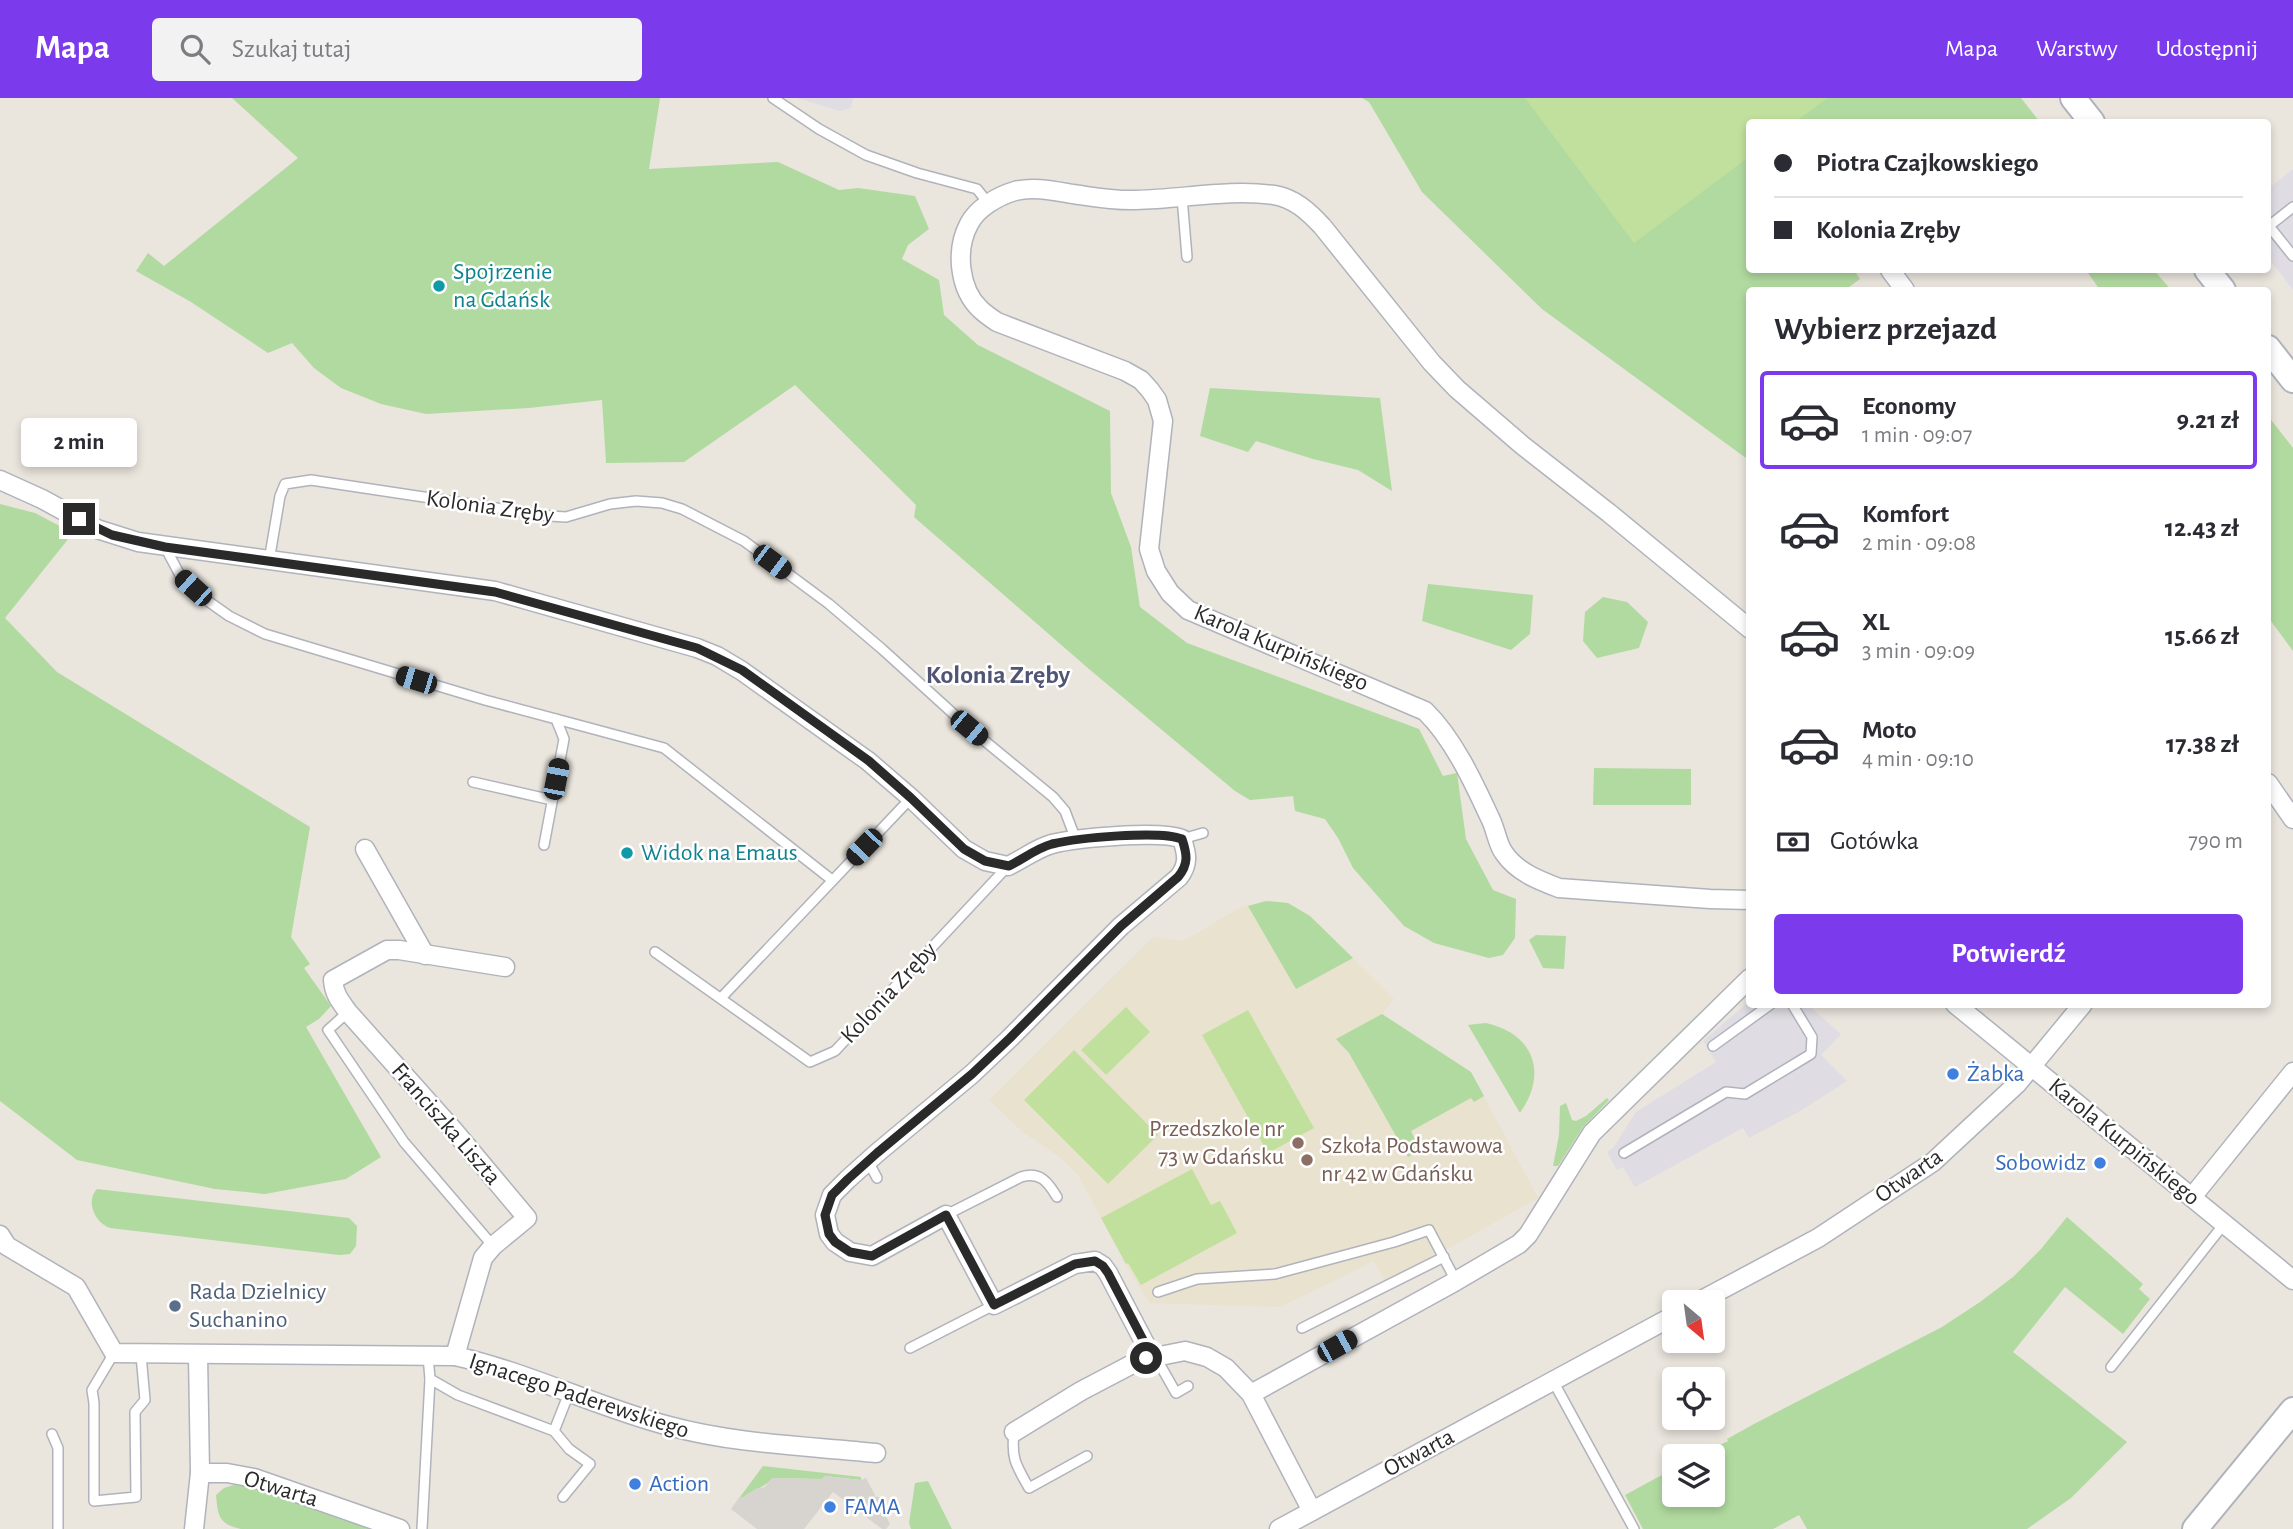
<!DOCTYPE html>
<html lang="pl">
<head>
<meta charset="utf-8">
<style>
	body { margin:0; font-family:"Alegreya Sans",sans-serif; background:#f2f2f3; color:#2b2b33; height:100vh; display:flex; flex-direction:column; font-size:26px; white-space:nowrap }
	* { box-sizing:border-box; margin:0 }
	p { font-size:23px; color:#7c7c81 }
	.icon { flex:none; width:38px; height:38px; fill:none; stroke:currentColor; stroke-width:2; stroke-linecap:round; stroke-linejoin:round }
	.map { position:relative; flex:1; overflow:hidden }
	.panel { position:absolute; left:1746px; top:189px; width:525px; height:721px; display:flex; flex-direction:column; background:#fff; border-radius:7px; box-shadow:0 4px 10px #0003 }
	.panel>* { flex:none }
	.guide { position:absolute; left:1746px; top:21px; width:525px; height:154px; border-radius:7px; box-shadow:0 4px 10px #0003; display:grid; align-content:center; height:154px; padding:0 28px; background:#fff }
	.needle { width:46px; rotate:151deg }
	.controls { position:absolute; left:1662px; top:1192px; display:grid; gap:14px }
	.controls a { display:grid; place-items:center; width:63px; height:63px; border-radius:7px; background:#fff; box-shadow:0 4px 10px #0003; font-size:35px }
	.end { position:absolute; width:32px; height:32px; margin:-16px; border:9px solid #2a2a2a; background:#fff; box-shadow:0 0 0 4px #fff }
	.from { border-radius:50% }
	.bubble { position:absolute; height:49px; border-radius:7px; background:#fff; box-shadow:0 4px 10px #0003; font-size:23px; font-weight:600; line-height:49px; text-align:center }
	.car { position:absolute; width:21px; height:42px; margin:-21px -10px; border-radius:9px; box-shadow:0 0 5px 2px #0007; background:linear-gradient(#222 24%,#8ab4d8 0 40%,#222 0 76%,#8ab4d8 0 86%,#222 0) }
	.guide b { display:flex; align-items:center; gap:24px; height:66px; font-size:26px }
	.guide b+b { border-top:2px solid #e1e1e2 }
	.guide i { width:18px; height:18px; background:#2b2b33 }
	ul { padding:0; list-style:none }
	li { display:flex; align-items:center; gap:21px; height:98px; margin:0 14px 10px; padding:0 14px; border:4px solid transparent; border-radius:7px }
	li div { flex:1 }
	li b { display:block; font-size:26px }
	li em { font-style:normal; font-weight:600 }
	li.current { border-color:#7c3aed }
	li>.icon { width:63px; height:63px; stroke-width:1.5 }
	h2 { padding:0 28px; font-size:32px; line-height:84px }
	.pay { display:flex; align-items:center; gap:18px; height:77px; padding:0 28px; font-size:26px }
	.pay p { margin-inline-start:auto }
	.button { display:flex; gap:14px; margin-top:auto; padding:14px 28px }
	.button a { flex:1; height:80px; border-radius:7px; background:#7c3aed; color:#fff; font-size:28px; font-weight:600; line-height:80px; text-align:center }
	header { display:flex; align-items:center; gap:42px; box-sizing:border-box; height:98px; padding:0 35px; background:#7c3aed; color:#fff }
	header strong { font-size:33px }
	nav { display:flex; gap:38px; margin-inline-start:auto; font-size:24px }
	.search { width:490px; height:63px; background:#f2f2f3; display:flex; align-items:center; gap:18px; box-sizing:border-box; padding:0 24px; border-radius:7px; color:#7c7c81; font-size:26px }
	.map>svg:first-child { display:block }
</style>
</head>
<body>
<header>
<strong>Mapa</strong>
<div class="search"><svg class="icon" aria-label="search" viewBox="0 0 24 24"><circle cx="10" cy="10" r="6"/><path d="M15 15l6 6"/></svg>Szukaj tutaj</div>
<nav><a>Mapa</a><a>Warstwy</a><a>Udostępnij</a></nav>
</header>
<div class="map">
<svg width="2293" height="1431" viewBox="0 0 2293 1431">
	<rect width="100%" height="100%" fill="#eae5dd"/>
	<g fill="#dfdde3">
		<polygon points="797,0 853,0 851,10 840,13"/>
		<polygon points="2293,71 2293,192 2268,159 2268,91"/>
		<polygon points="1750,903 1750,906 1808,907 1841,936 1821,957 1847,983 1802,1012 1749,1040 1743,1030 1635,1089 1623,1069 1617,1072 1607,1054 1613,1050 1636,1014 1716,964 1703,943"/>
	</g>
	<polygon fill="#e9e2cf" points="1266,803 1288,805 1310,818 1394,901 1382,916 1471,974 1538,1100 1387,1185 1374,1163 1280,1209 1150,1205 1137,1186 1078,1077 1061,1060 1024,1035 989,1002 1153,839 1184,843 1241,809"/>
	<g fill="#b1daa0">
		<polygon points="232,0 660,0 649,71 778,64 839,92 858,90 915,98 929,131 908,147 902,161 939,182 944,217 978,247 1110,313 1111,395 1131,449 1140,509 1187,545 1419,631 1443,678 1457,675 1466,741 1493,792 1516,801 1515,840 1503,857 1489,860 1434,845 1404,828 1353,770 1338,740 1325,721 1295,713 1293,698 1250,702 1235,693 1089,571 914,419 916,407 795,287 684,364 606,365 602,302 529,310 426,316 381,306 341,290 314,270 292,245 268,255 191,204 136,173 148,155 164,168 298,60"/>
		<polygon points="1362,0 2021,0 2040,24 1750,24 1750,172 1854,172 1860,181 1845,192 1750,192 1750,363 1542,211 1422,94 1369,4"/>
		<polygon points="2086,172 2154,172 2171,192 2100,192"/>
		<polygon points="1210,290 1380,300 1392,393 1358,372 1313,361 1256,343 1248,354 1200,338"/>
		<polygon points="2268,318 2293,350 2293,553 2268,519"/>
		<polygon points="0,406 35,415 73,435 5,520 57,574 310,729 291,839 310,866 304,870 331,908 319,921 306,929 381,1059 346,1081 265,1096 215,1091 77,1062 0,1003"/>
		<polygon points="1428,486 1533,497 1530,536 1511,552 1422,523"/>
		<polygon points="1603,499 1627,504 1648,524 1639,550 1597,560 1583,543 1585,514"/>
		<polygon points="1594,670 1691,671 1691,707 1593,707"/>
		<polygon points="1266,803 1288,805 1310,818 1353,860 1296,891 1248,808"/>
		<polygon points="1536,837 1566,838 1564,871 1543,870 1529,842"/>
		<polygon points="1382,916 1471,974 1484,998 1474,1004 1471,1000 1411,1033 1420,1053 1408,1059 1349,955 1336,941"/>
		<path d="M1486,925C1534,936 1548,975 1520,1015L1468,927Z"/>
		<polygon points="1607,1000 1609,1002 1583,1029 1558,1068 1553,1068 1559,1037 1560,1008 1566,1005 1572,1022 1576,1023 1586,1018"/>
		<path d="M97,1091L349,1120L357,1128L356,1148L350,1156L339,1157L110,1130C95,1125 85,1103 97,1091Z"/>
		<polygon points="2067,1119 2143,1186 2139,1191 2150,1201 2123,1236 2065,1189 2013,1254 2127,1344 2071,1400 2027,1431 1807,1431 1799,1417 1773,1431 1643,1431 1625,1397 1675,1370 1675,1396 1713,1396 1713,1358 1698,1358 1728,1343 1727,1341 1754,1326 1942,1229 1980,1204 2013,1179 2041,1151"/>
		<path d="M763,1368L861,1379V1382L825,1378L822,1381L773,1380C764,1390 753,1392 742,1400L740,1399Z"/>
		<polygon points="928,1383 952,1431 911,1431 909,1425 915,1385"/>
		<path d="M234,1387L261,1390L372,1431H241C218,1426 218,1417 216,1397L224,1390Z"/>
	</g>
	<g fill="#c1e09d">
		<polygon points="1525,0 1827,0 1795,24 1750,24 1750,58 1634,145"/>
		<polygon points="1126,909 1150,934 1106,977 1081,952"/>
		<polygon points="1248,912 1314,1030 1268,1055 1202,937"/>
		<polygon points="1074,952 1158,1037 1108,1086 1024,1002"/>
		<polygon points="1192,1071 1211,1107 1220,1103 1237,1135 1141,1187 1128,1165 1126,1166 1101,1120"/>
	</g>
	<polygon fill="#d7d4cf" points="825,1378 861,1382 866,1380 876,1399 881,1399 889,1414 885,1416 890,1426 886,1431 882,1431 833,1394 804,1431 757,1431 731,1411 740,1398 742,1400 755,1391 765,1389 772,1380 822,1381"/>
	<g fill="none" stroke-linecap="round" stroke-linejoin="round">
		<g stroke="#b1b3bc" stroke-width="12">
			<g id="lane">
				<polyline points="773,0 819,31 866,57 917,75 977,91 988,105"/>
				<polyline points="1182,99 1187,159"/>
				<polyline points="2293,109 2269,128 2293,158"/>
				<polyline points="165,449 181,479 205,501 229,518 265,536 485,602 556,621 564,641 544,747"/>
				<polyline points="269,463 280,398 285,386 311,382 550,418 566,419 610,406 636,403 662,405 682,411 744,443 829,506 882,551 969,630 1053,699 1065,713 1076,742"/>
				<polyline points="556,621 664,650 832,782"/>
				<polyline points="473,684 552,702"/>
				<polyline points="1182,741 1203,735"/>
				<polyline points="655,854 810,964 835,953 1008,768"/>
				<polyline points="721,900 911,700"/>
				<polyline points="348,914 328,932 404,1044 493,1148"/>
				<polyline points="1713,948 1771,906"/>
				<polyline points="1624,1055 1726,994 1745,996 1811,956 1812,939 1792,906"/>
				<polyline points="868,1063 877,1080"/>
				<path d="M946,1117L1021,1079C1040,1073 1048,1084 1057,1099"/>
				<polyline points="1158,1194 1197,1181 1275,1176 1394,1144 1429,1132 1456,1183"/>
				<polyline points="1302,1230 1444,1159"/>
				<polyline points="910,1250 994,1207"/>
				<polyline points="114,1255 92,1292 94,1305 94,1403 136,1399 135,1314 145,1302 141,1257"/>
				<polyline points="1155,1258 1176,1295 1188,1288"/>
				<polyline points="2111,1269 2224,1126"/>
				<polyline points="430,1281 458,1297 554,1333 569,1351 590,1366 563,1399"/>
				<polyline points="1553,1283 1634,1431"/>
				<polyline points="554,1333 569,1295"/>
				<path d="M1014,1334C1011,1361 1016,1367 1029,1390L1087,1358"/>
				<polyline points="52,1336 58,1350 58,1431"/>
				<polyline points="422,1431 430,1281 428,1258"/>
			</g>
		</g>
		<g stroke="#b1b3bc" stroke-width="21">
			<g id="street">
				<polyline points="1890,172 1905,192"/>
				<path d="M0,382L42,401L97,431L138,444L495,493L697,550L717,558L742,573L868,663L911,700L964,751L985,763L1008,768C1023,761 1037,750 1052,746C1076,740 1161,732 1182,741C1187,756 1189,766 1179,779L1121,828L1010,940L972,976L877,1055L848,1081L832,1097L825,1117L829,1136L835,1144L850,1154L872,1158L946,1117L994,1207L1075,1166L1095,1163L1103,1168L1108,1175L1152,1259"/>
				<path d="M1750,531L1609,415L1522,347L1457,291L1432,265L1322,128C1309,114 1294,100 1274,97C1229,91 1182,101 1136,102C1115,103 1094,99 1073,96C1055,93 1033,88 1015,93C998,98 977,110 969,126C955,152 959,191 980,211C985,216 991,220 997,224L1125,273L1141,282L1150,292L1157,302L1163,323L1149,451L1156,473L1170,495L1188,512L1425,613C1453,640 1474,685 1490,720C1496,731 1497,746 1504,755C1517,774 1538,782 1559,790L1710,801L1750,802"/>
				<polyline points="2268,685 2293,721"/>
				<polyline points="365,751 425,857"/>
				<polyline points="1955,906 2293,1182"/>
				<polyline points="2192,1099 2293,974"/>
				<path d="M0,1137L7,1148L76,1189L114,1255L455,1258C528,1274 596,1309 669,1328C735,1346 808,1348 876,1355"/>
				<polyline points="1698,1204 1818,1140 1933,1064 2017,986 2083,906"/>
				<path d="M455,1258L483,1160L493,1148L527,1120L455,1034L348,914C340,903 334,896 333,882L387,852H399L505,869"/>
				<polyline points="1251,1296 1456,1183 1519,1146 1528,1137 1592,1035 1750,880"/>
				<polyline points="1014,1334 1081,1293 1140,1262 1185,1253 1207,1259 1226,1270 1251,1296 1312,1413"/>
				<polyline points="200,1375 227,1375 254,1380 400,1431"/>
				<polyline points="194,1431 200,1375 198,1257"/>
				<polyline points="1279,1431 1675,1217"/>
			</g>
		</g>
		<g stroke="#b1b3bc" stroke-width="28">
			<g id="secondary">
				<polyline points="2073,0 2092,24"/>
				<polyline points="2207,172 2223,192"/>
				<polyline points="2268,250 2293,282"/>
				<polyline points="2195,1431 2293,1312"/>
			</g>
		</g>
		<use href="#lane" stroke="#fff" stroke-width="9"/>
		<use href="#street" stroke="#fff" stroke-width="18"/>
		<use href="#secondary" stroke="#fff" stroke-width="24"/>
	</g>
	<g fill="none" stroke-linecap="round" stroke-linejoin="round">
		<path stroke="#2a2a2a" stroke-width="9" d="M79,421L112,437L165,449L495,494L697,550L742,572L869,663L911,700L964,751L985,763L1009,768C1023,761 1037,750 1052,746C1077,740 1160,732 1182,741C1187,756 1189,766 1178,779L1121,828L1010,940L972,976L877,1055L848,1081L832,1097L825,1117L829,1136L835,1144L850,1154L872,1158L946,1117L994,1207L1075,1166L1095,1163L1103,1168L1108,1175L1152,1259L1146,1260"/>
	</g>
	<g fill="#0f9aa8" stroke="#fff" stroke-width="2.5">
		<circle cx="439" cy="188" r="7"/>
		<circle cx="627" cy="755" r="7"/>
	</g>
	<g fill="#3f7fe0" stroke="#fff" stroke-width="2.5">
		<circle cx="1953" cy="976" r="7"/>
		<circle cx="2100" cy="1065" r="7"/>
		<circle cx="635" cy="1386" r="7"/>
		<circle cx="830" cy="1409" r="7"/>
	</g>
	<g fill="#8d6e63" stroke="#fff" stroke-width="2.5">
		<circle cx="1298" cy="1045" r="7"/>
		<circle cx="1307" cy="1062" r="7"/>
	</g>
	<circle fill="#5c6f8a" stroke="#fff" stroke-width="2.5" cx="175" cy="1208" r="7"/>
	<g text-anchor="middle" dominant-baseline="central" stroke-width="5" stroke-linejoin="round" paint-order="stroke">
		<g font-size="24" fill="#0d838f" stroke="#fff" text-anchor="start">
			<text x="453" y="174">Spojrzenie<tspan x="453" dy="28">na Gdańsk</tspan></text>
			<text x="641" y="755">Widok na Emaus</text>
		</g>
		<g font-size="24" fill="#2a2a2a" stroke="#fff">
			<text transform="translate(490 409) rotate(8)">Kolonia Zręby</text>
			<text transform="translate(1281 550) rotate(23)">Karola Kurpińskiego</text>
			<text transform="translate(889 895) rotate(-47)">Kolonia Zręby</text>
			<text transform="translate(446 1026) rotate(49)">Franciszka Liszta</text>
			<text transform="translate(2124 1044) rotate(39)">Karola Kurpińskiego</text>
			<text transform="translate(1909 1078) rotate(-35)">Otwarta</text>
			<text transform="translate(579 1298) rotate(18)">Ignacego Paderewskiego</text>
			<text transform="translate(1419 1355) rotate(-28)">Otwarta</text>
			<text transform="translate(281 1391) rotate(17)">Otwarta</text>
		</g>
		<g font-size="24" fill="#366cbe" stroke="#fff" text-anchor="start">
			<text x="1967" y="976">Żabka</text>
			<text x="2086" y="1065" text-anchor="end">Sobowidz</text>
			<text x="649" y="1386">Action</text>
			<text x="844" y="1409">FAMA</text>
		</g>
		<g font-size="24" fill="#785e54" stroke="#fff" text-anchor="end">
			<text x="1284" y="1031">Przedszkole nr<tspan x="1284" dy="28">73 w Gdańsku</tspan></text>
			<text x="1321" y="1048" text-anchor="start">Szkoła Podstawowa<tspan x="1321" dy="28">nr 42 w Gdańsku</tspan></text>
		</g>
		<g font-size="24" fill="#4e5e75" stroke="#fff" text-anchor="start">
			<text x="189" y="1194">Rada Dzielnicy<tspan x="189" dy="28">Suchanino</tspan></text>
		</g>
		<g font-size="26" font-weight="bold" fill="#505574" stroke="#fff">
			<text x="998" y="577">Kolonia Zręby</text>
		</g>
	</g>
</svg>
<div class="controls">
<a><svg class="needle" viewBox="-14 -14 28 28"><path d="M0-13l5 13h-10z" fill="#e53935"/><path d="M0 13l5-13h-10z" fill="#7c7c81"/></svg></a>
<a><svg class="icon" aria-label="locate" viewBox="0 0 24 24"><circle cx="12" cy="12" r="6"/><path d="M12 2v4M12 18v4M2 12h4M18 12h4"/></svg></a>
<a><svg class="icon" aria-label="layers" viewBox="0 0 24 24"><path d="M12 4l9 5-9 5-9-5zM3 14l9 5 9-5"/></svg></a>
</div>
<i class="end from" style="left:1146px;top:1260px"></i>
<i class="end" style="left:79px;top:421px"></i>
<div class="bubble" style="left:21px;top:320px;width:116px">2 min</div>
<i class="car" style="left:772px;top:464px;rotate:127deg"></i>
<i class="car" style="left:193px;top:490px;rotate:312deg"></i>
<i class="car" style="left:416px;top:582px;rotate:287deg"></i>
<i class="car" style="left:969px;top:630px;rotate:130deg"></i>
<i class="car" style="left:556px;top:681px;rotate:11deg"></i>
<i class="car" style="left:864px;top:749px;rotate:224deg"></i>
<i class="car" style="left:1337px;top:1248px;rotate:61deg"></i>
<div class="guide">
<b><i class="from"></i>Piotra Czajkowskiego</b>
<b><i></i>Kolonia Zręby</b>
</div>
<section class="panel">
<h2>Wybierz przejazd</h2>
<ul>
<li class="current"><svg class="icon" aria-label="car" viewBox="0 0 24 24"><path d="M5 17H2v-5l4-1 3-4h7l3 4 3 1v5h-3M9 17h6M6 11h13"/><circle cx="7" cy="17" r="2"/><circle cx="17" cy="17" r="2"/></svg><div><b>Economy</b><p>1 min · 09:07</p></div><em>9.21 zł</em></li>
<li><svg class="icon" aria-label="car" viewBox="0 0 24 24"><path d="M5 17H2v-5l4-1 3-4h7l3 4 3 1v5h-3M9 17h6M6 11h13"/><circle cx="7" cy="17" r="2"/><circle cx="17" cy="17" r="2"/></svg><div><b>Komfort</b><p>2 min · 09:08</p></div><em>12.43 zł</em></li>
<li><svg class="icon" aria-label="car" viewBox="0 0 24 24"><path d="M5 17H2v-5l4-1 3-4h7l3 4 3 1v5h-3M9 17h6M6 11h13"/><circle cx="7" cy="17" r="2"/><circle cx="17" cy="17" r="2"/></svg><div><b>XL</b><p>3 min · 09:09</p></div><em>15.66 zł</em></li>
<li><svg class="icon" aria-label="car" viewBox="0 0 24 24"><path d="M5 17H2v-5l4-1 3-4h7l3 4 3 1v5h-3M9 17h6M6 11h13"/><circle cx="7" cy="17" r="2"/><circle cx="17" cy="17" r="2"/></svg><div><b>Moto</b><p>4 min · 09:10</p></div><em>17.38 zł</em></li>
</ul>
<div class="pay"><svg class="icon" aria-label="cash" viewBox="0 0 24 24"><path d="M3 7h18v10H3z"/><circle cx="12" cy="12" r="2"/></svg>Gotówka<p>790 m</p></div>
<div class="button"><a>Potwierdź</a></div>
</section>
</div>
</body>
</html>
